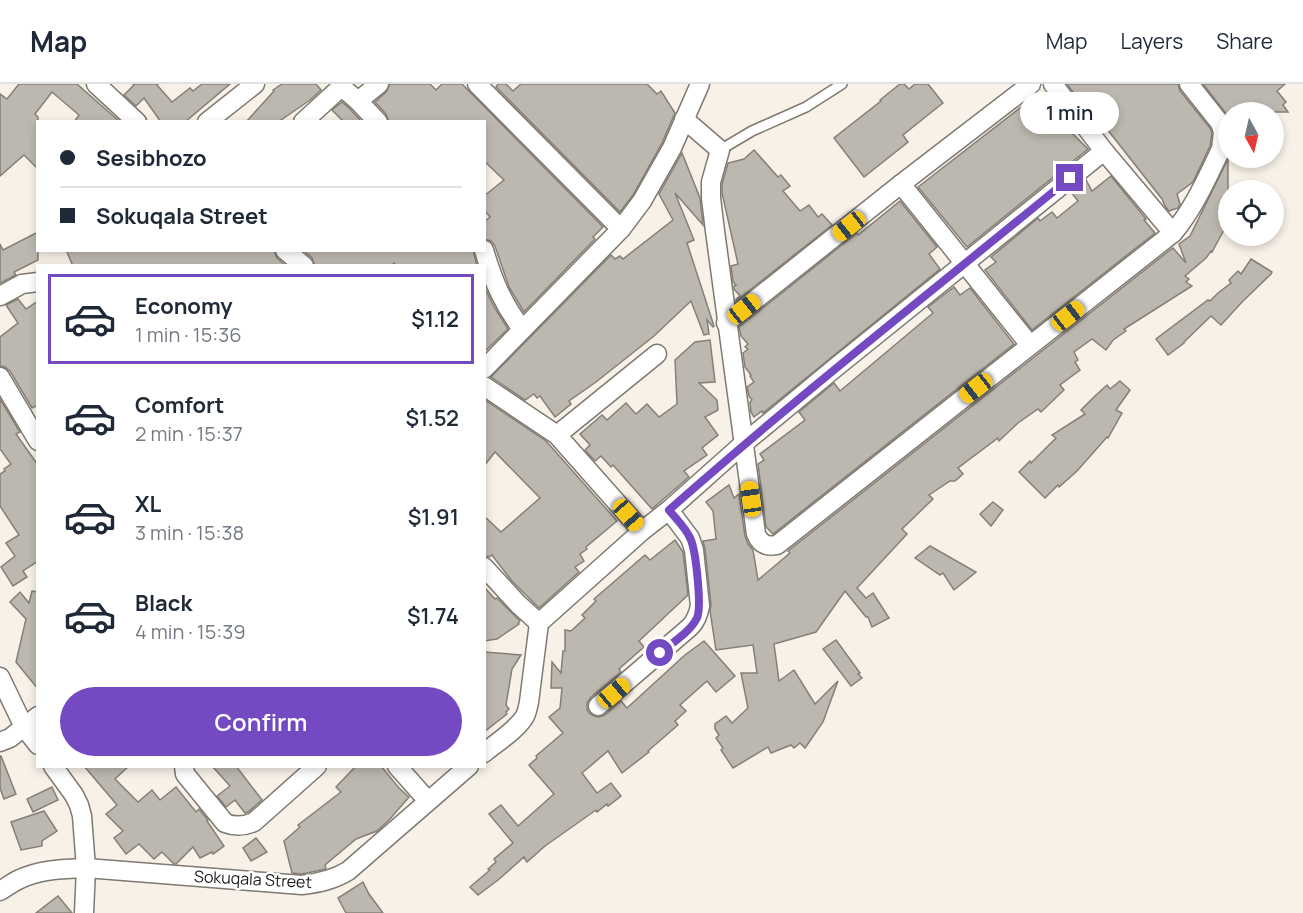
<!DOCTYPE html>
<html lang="en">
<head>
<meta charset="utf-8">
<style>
	body { margin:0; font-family:Manrope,sans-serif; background:#f2f2f3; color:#1f2937; height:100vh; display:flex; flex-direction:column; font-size:22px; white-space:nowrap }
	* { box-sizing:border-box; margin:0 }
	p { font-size:20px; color:#747a83 }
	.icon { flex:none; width:33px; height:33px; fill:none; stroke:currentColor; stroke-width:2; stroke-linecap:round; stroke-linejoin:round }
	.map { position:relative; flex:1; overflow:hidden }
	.panel { position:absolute; left:36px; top:180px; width:450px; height:504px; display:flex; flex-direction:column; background:#fff; border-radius:0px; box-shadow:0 3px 9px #0003 }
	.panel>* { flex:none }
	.hud { position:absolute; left:36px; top:36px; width:450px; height:132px; border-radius:0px; box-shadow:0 3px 9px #0003; display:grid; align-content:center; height:132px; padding:0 24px; background:#fff }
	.needle { width:39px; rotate:172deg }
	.fabs { position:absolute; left:1218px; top:18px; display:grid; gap:12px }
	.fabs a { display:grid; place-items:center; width:66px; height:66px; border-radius:50%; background:#fff; box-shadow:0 3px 9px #0003; font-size:30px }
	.end { position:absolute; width:27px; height:27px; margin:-14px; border:8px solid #734ac2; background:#fff; box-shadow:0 0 0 3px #fff }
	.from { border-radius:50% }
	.bubble { position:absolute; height:42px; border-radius:21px; background:#fff; box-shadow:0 3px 9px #0003; font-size:20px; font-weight:600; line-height:42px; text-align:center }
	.car { position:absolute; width:18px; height:36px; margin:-18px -9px; border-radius:8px; box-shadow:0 0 4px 2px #0007; background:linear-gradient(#f5c518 24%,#345 0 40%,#f5c518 0 76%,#345 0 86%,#f5c518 0) }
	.hud b { display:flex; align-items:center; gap:21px; height:57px; font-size:22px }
	.hud b+b { border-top:2px solid #e0e1e3 }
	.hud i { width:15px; height:15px; background:#1f2937 }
	ul { padding:10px 0 0; list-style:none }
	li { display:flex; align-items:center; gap:18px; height:90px; margin:0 12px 9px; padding:0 12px; border:3px solid transparent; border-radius:0px }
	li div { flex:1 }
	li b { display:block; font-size:22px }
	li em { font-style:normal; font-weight:600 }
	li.current { border-color:#734ac2 }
	li>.icon { width:54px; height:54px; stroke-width:1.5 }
	.cta { display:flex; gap:12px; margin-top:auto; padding:12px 24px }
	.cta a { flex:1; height:69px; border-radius:36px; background:#734ac2; color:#fff; font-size:24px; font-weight:600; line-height:69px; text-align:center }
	header { display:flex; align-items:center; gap:36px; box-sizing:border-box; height:84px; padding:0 30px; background:#fff; border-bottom:2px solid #e0e1e3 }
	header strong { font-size:28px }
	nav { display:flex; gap:33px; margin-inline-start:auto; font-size:21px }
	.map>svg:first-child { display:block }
</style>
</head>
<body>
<header>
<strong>Map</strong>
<nav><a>Map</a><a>Layers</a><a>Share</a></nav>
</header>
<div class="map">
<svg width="1303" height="829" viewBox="0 0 1303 829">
	<rect width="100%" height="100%" fill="#f7f1e8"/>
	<g fill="#bdb8af" stroke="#847f77" stroke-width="1.5">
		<polygon points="19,0 77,0 120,38 74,38 79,31 52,8 35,30 38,33 38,85 24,71 0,92 0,10 7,15"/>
		<polygon points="133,0 158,0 157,1 172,18 190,4 193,7 202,0 230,0 185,38 161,38 144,14 136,22 124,11 134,1"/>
		<polygon points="282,0 316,0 321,6 310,16 278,38 246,38 274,7 273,6"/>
		<polygon points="390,0 430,0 436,6 442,0 462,0 603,143 593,153 595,155 524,228 509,203 495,162 491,157 484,155 484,138 490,133 484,126 484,112 504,96 484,77 484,38 389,38 386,30 375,18 386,8"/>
		<polygon points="498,0 506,0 513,7 521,0 647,0 657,10 661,7 675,29 662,59 633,111 620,128 496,3"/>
		<polygon points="900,0 904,0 909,5 915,0 928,0 943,19 903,51 908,58 864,93 834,54 881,17 880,16"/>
		<polygon points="1067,0 1178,0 1180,7 1210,44 1212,49 1210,62 1193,98 1177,110 1180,120 1178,124 1169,127 1165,122 1162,115 1092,26 1089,29"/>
		<polygon points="1203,0 1285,0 1277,7 1286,18 1283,21 1288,28 1228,28 1228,32"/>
		<polygon points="1038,10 1041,15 1047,11 1072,44 1069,46 1088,65 967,163 918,103"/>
		<polygon points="342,18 350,25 362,38 344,38 332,26"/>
		<polygon points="754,66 778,93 781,91 790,102 783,107 800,127 809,121 818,133 822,130 832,141 736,217 736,215 740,212 734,205 734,202 736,201 733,198 731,182 738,180 722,109 722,100 728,79 744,75"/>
		<polygon points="682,69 700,114 703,141 675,109 694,156 687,159 714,242 713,243 707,236 709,250 704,251 691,217 654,252 596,298 569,317 571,320 555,333 540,312 537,314 534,310 525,316 491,293 611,171 615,175 620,172 623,175 673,136 659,110"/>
		<polygon points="1228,75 1228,132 1223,145 1224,146 1212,168 1211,167 1206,174 1185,192 1189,195 1186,198 1192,202 1124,245 1126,247 1113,256 1106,266 1092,255 1074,268 1078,276 1075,278 1080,286 1060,301 1064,306 1041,328 1038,325 1018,339 999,357 998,354 958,384 963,390 955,397 950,397 929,411 933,415 902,445 907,450 857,504 866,514 873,509 889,534 872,543 868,533 866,533 845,507 816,548 774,560 779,597 794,586 815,620 838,597 823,638 805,664 800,659 794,664 791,661 771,669 768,663 733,684 721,666 723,664 716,654 719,651 715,645 715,640 726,632 732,639 748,624 741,589 757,589 753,561 716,566 710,527 711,521 705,465 703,457 716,455 713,427 706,418 729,401 734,414 739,410 745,452 748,460 753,466 758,496 790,469 788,467 1170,166 1173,164 1186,179 1179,160 1190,152"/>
		<polygon points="1111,92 1146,135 1144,136 1155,149 1032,246 985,186 996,178 991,173 1038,134 1040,137 1052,128 1057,134 1078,117 1071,108 1086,96 1092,107"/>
		<polygon points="900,117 937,163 929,170 940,185 763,329 762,327 754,333 751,328 750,318 752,316 749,312 747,303 754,298 750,292 751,291 745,283 743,269 748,265 745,263 748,260 741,252 739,243 857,149 858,151"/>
		<polygon points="38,148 38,176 14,188 16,191 0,199 0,160 3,166"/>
		<polygon points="66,166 274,166 277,174 286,182 73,182"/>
		<polygon points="303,166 473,166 477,182 397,182 394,179 391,182 315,182 312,174"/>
		<polygon points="1251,175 1272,188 1271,190 1242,218 1221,241 1211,232 1184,258 1184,259 1168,271 1156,255 1208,216 1210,217 1218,209 1231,199 1229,196 1238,187 1241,190"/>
		<polygon points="484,202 494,223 508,245 484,268"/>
		<polygon points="954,203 960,211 970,204 1014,260 773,450 766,443 758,380 764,376 760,370 805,336 799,328 834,299 840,307 933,229 928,223"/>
		<polygon points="18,215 26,225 38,217 38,321 32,324 10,287 5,283 0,282 0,253 18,239 6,221"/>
		<polygon points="710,256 715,298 699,299 717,316 718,326 705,333 718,351 702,364 707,371 684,387 689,393 652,425 613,381 611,383 601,372 595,377 585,366 590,361 580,350 602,331 607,336 626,319 636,330 647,320 659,333 677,320 675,276 695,258"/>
		<polygon points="1120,297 1130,306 1116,326 1122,329 1108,354 1107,353 1077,387 1059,403 1058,401 1045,414 1019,388 1030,377 1031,379 1056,354 1052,351 1085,330 1081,326 1095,312 1107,301 1110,305"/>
		<polygon points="0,315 20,348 16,350 38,381 38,477 23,487 27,493 13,502 1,483 15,472 6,459 19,451 0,422 0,390 5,387 4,385 11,380 0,365"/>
		<polygon points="485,316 546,357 617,437 586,463 587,465 580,470 584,477 575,483 579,488 539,524 512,497 492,471 489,473 484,472 484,432 501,448 540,414 495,368 484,382"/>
		<polygon points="993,418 1003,426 991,442 980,430"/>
		<polygon points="675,456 683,468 688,511 639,557 644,563 619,585 621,588 591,613 587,619 587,625 589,629 594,632 599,633 605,631 621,617 627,624 685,571 704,557 735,592 716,608 707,597 680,621 686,627 675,637 678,641 648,667 649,668 622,689 608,667 582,689 597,709 611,699 621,712 608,722 607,720 597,728 596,726 545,762 527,778 524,773 498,796 478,811 470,803 490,786 488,785 496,778 494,775 513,759 489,730 501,721 518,742 554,710 529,681 537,674 536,672 563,649 549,633 560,624 562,604 551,604 552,578 561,589 563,567 565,567 565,546 571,547 585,534 582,531 596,517 594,515 645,471 650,476"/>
		<polygon points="930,462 976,488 954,506 943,489 940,491 915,474"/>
		<polygon points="484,503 495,515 497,514 520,537 518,539 519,540 497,555 484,557"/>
		<polygon points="32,507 38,508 38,605 16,578 26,535 10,518 20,508 29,519"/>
		<polygon points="836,556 860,589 858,590 862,594 851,602 823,565"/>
		<polygon points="484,568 521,571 512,585 506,621 509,625 506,628 507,630 484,648"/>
		<polygon points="0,672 1,672 16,710 4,715 0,704"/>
		<polygon points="84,682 129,682 115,695 138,718 152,706 160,716 176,703 196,728 199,725 208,736 207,737 224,762 213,770 212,768 200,774 193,763 176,780 174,780 162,768 154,775 139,760 126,770 114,754 123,747 106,730 117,721"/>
		<polygon points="212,682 236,682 262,716 248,728 245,729 235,716 226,723 217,712 230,702"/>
		<polygon points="356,682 381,682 399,704 409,713 389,736 377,747 356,755 325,781 326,785 302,790 292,789 284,757 300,743 298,741 341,708 336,703"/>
		<polygon points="52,703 58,716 33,728 27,715"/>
		<polygon points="44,727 57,747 42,757 42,762 21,766 11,738"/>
		<polygon points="256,754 267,768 251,777 243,764"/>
		<polygon points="363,798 369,810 383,829 346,829 338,814"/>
		<polygon points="58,812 72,829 36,829"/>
	</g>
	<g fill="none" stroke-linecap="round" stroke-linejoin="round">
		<g stroke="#7e7971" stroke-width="12">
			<polyline id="service" points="720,66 752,47 806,23 842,0"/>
		</g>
		<g stroke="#7e7971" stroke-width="21">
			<g id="minor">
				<polyline points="96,0 137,38"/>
				<polyline points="477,0 621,145"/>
				<polyline points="1053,0 1104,67 1173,149"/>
				<polyline points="358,17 378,38"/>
				<path d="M684,35L720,66L711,98V114L715,147L756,450C760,460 767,463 777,461L1173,149C1194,124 1207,94 1221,65L1223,48L1220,39L1189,0"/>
				<polyline points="207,38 255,0"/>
				<polyline points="303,38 339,5 344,5 358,17 379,0"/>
				<polyline points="901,100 1030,261"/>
				<polyline points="285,166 304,182"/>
				<path d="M484,166C493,197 503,220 522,245"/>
				<polyline points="0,212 22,200 38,198"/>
				<polyline points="726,239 901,100 1031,0"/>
				<polyline points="484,285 621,145 642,117 672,64 700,0"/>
				<polyline points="0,293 38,357"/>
				<polyline points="484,302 557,351 642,447"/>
				<polyline points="557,351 657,270"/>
				<polyline points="484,483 518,520 539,539"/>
				<polyline points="0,593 24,643 38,661"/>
				<path d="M598,622L690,543C696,537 698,531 700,522L694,466L690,454L669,426"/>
				<polyline points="0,658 10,654 38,632"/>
				<path d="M484,669C496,659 517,646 525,632C527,628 528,623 529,618L539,539L642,447L669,426L743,360L835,284L1104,67"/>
				<polyline points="53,682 74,711 79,721 82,732 86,784 84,829"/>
				<path d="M184,682L185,690L225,739C235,743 245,742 254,738L317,682"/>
				<polyline points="397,682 428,717"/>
				<path d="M0,807C7,803 13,798 20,795C41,785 64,785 86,784L302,801C319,799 333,796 348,787L469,682"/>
			</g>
		</g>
		<use href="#service" stroke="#fff" stroke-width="9"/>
		<use href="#minor" stroke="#fff" stroke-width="18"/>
	</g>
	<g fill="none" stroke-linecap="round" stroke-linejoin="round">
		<path stroke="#734ac2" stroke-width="8" d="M660,569C672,559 690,548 697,534C702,523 696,469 691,456C687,445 676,435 669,426C799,311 936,204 1070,94"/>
	</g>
	<g text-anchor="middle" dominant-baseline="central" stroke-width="5" stroke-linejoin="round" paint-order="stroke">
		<g font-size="16" fill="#1c1a17" stroke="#fff">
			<text transform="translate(253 795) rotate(3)">Sokuqala Street</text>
		</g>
	</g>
</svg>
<div class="fabs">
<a><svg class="needle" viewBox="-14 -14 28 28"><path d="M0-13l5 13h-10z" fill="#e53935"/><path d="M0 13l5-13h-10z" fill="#747a83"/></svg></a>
<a><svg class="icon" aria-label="locate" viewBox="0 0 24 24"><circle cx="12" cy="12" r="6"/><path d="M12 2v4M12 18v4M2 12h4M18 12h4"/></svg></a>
</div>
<i class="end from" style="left:660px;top:569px"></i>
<i class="end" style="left:1070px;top:94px"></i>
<div class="bubble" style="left:1020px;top:8px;width:99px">1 min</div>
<i class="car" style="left:849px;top:142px;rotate:232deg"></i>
<i class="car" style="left:744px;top:225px;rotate:52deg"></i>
<i class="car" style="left:1068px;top:232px;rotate:52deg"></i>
<i class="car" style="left:976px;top:304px;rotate:232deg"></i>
<i class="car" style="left:751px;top:415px;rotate:352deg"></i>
<i class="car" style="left:628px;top:431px;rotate:139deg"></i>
<i class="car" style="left:614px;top:609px;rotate:50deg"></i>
<div class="hud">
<b><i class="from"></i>Sesibhozo</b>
<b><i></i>Sokuqala Street</b>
</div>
<section class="panel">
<ul>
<li class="current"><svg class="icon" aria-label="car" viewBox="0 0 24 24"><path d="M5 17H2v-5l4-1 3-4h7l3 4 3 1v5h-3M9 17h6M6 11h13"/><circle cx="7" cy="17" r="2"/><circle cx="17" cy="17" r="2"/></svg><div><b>Economy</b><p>1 min · 15:36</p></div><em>$1.12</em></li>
<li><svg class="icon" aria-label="car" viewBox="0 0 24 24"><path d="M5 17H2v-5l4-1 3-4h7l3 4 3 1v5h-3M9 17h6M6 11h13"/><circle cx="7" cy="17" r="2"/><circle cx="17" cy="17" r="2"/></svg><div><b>Comfort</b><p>2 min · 15:37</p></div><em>$1.52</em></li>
<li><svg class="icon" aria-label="car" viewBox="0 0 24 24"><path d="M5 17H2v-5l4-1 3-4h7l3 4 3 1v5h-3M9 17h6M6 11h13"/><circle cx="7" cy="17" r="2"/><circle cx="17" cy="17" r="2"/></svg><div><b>XL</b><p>3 min · 15:38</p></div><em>$1.91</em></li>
<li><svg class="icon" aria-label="car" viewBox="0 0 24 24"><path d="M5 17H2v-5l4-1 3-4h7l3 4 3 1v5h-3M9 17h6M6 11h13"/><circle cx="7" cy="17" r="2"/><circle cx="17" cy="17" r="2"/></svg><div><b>Black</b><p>4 min · 15:39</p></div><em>$1.74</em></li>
</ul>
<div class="cta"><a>Confirm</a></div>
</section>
</div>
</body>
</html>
